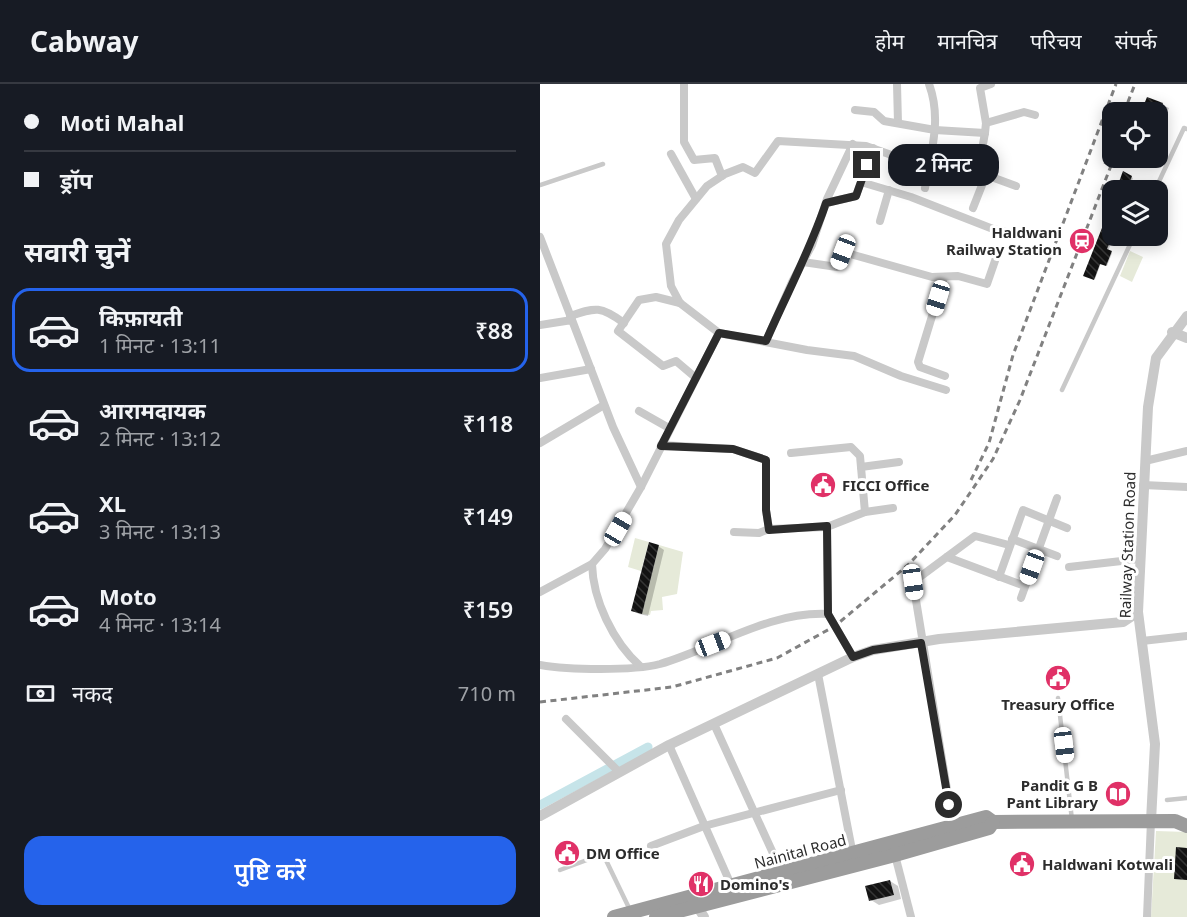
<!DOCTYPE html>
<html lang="hi">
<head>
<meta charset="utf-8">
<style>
	body { margin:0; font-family:"Noto Sans","Noto Sans Devanagari",sans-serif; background:#242831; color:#f1f3f6; height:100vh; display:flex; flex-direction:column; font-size:22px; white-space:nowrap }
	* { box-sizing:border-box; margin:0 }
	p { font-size:20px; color:#9ea1a6 }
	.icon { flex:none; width:33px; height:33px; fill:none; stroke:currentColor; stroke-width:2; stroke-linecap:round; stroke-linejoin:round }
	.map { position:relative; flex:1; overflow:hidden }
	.details { display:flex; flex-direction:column; background:#171b24; width:540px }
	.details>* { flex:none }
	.guide { display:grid; align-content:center; height:132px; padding:0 24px; background:#171b24 }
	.controls { position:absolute; left:562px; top:18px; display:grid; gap:12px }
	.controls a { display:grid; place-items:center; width:66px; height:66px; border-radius:12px; background:#171b24; box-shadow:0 3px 15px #0003; font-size:30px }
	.end { position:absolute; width:27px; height:27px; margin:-14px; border:8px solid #2c2c2c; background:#fff; box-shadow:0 0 0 3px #fff }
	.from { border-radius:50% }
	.bubble { position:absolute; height:42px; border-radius:18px; background:#171b24; box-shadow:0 3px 15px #0003; font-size:20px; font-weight:600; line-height:42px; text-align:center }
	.car { position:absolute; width:18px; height:36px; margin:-18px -9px; border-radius:8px; box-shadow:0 0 4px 2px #0007; background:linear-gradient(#fff 24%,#345 0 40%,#fff 0 76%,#345 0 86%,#fff 0) }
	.guide b { display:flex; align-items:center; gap:21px; height:57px; font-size:22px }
	.guide b+b { border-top:2px solid #363941 }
	.guide i { width:15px; height:15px; background:#f1f3f6 }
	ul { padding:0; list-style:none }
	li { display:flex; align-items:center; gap:18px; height:84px; margin:0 12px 9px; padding:0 12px; border:3px solid transparent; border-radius:18px }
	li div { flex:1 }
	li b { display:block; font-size:22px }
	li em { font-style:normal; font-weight:600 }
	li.on { border-color:#2563eb }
	li>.icon { width:54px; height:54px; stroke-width:1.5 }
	h2 { padding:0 24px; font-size:27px; line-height:72px }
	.pay { display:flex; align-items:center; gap:15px; height:66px; padding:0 24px; font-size:22px }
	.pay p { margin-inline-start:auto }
	.button { display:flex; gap:12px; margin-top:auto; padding:12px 24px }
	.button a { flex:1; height:69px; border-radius:18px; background:#2563eb; color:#fff; font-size:24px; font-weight:600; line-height:69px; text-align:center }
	header { display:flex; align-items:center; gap:36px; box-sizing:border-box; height:84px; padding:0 30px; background:#171b24; border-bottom:2px solid #363941 }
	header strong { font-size:28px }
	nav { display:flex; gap:33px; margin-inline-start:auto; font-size:21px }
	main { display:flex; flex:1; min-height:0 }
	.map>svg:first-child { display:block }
</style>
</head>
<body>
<header>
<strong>Cabway</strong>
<nav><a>होम</a><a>मानचित्र</a><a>परिचय</a><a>संपर्क</a></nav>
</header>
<main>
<section class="details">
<div class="guide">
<b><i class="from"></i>Moti Mahal</b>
<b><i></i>ड्रॉप</b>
</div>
<h2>सवारी चुनें</h2>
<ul>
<li class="on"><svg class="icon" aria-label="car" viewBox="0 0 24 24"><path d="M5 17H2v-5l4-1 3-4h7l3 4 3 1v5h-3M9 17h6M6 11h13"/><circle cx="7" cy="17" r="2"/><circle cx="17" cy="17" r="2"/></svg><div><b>किफ़ायती</b><p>1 मिनट · 13:11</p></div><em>₹88</em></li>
<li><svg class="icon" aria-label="car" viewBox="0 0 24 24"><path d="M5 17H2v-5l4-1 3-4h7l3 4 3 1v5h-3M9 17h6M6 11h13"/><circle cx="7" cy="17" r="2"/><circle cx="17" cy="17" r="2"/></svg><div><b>आरामदायक</b><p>2 मिनट · 13:12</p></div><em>₹118</em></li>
<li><svg class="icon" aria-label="car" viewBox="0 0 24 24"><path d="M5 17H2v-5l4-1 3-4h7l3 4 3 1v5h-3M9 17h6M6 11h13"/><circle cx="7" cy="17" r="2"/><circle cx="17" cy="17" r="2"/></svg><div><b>XL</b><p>3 मिनट · 13:13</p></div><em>₹149</em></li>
<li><svg class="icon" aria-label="car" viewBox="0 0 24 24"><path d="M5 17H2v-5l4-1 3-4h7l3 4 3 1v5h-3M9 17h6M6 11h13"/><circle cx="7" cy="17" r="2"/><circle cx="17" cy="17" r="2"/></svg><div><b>Moto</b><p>4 मिनट · 13:14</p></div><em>₹159</em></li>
</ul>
<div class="pay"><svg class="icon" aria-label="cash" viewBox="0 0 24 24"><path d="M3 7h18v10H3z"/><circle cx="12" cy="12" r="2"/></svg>नकद<p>710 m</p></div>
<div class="button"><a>पुष्टि करें</a></div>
</section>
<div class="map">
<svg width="647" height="833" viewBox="0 0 647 833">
	<defs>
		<pattern id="building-back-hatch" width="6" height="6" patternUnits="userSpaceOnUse" patternTransform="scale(1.5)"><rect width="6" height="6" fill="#131313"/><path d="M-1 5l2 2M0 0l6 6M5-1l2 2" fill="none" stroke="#363636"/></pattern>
	</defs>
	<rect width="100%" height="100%" fill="#fff"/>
	<g fill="#e6ead9">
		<polygon points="590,167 603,173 592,198 580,192"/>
		<polygon points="95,454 109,458 101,487 88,483"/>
		<polygon points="119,461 143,468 137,510 122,513 123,526 111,527 110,531 102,530"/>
		<polygon points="616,747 647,748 647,833 611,833"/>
	</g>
	<g fill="#0003">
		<polygon points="608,15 629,24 622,40 628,43 626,49 618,46 618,28 603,28"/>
		<polygon points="584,90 593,94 588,106 577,106"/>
		<polygon points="573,118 574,152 568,167 572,169 567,182 561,179 555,195 545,191"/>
		<polygon points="118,462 124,466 108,532 99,530 93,527"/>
		<polygon points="350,797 358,802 361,815 339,821 331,816"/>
	</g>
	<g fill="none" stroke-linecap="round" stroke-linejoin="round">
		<polyline stroke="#c6e4e9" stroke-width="9" points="0,721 108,663"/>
	</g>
	<g fill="url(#building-back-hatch)">
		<polygon points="607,13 623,19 620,28 601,28"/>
		<polygon points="583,87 592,92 587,106 576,106"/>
		<polygon points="573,116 573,151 567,165 572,167 566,182 560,180 554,196 543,192"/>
		<polygon points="109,458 119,461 102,530 91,527"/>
		<polygon points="636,763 647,764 647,796 634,795"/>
		<polygon points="350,796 354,811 329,817 325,802"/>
	</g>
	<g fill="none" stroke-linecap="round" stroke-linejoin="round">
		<g stroke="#c9c9c9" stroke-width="4.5">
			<polyline points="0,101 63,80"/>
			<polyline points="615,106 644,44 647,45"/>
			<polyline points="522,306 594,152"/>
			<polyline points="518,614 532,736"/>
			<polyline points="497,624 519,622"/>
			<polyline points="627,716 647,714"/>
			<polyline points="20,786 63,770 90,826"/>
		</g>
		<g stroke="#c9c9c9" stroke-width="8">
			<polyline points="144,0 144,58 154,76 175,74 182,92"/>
			<polyline points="357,0 358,39"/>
			<polyline points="446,39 484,28 495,31"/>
			<polyline points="445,49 446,39 440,4 451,0"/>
			<polyline points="131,70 156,115"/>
			<polyline points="437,93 446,91 476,102"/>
			<polyline points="321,98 371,113 453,145 467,148"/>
			<path d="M385,104C391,68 402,35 389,0"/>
			<polyline points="286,119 316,112 333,64"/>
			<polyline points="433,124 446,91"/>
			<polyline points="340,137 349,106"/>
			<polyline points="0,153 32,236"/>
			<polyline points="263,178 297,183 303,168 392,193 418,192 447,200 457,171"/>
			<polyline points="404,193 378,278 380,283 405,292"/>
			<polyline points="140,219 116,213 99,216 78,247 123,282 136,277 156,294"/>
			<path d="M30,232C56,223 61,222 84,239"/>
			<polyline points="0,241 32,236 73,343 101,403"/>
			<polyline points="179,249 267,266 314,272 361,292 406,306"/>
			<polyline points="226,257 252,198 272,161 287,115 313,60"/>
			<polyline points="0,294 51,285"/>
			<polyline points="99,327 129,344"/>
			<polyline points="0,359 64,321"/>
			<polyline points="121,361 193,365 226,376 226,426 229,445 287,443 325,428 320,372 311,363 251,369"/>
			<polyline points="605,377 647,367"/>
			<polyline points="321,383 359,378"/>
			<polyline points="603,401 647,403"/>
			<polyline points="325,428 353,424"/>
			<polyline points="287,443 288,530"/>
			<polyline points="194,448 219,449 229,445"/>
			<polyline points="472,455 517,472"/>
			<polyline points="407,473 485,502"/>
			<polyline points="529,483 599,475"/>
			<polyline points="459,493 483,426 527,444"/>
			<polyline points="0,508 52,480"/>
			<polyline points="481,514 517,414"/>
			<polyline points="602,557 647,552"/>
			<path d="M0,581C28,586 93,587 120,580C175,564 229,527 288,530L313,573"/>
			<path d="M100,582C73,558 53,516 52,480L65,465L101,403L179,249L140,219L131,202L126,160L139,136L167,102L185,90L203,83L215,89L238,57L326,62L360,74L437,93L445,49L395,46L344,37L334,28L315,26"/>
			<polyline points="278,590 313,771"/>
			<polyline points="26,635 79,688"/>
			<polyline points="174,640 242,789"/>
			<polyline points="129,661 192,803"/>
			<polyline points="413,742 373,498 435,452 469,461"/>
			<polyline points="111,762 164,742 301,706"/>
			<polyline points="355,771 371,833"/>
			<polyline points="607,833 611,737"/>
		</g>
		<g stroke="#c9c9c9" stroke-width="10">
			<polyline points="632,248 647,254"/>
			<polyline points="0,732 129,661 313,573 333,566 399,555 583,538 598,528"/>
			<polyline points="611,737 615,660 598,528 608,323 616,274 647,232"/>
			<polyline points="157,822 164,833"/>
		</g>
		<g stroke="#9c9c9c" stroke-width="14">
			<polyline points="74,833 446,733 453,738 635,737 647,742"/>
			<polyline points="116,833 355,771 449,744 453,738"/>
		</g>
		<g stroke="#818181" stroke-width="3" stroke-dasharray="6 4.5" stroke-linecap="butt">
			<polyline points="584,28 595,0"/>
			<polyline points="565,80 573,58"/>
			<polyline points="431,396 449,359 473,271 576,0"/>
			<polyline points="0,618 132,603 237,574 295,542 368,481 415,431 453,375 480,316 574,74"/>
		</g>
	</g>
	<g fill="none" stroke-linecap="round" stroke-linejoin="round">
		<path stroke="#2c2c2c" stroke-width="8" d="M327,81L316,112L286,119C270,167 246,211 226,257L179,249L121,362L193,365L226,376V426L229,446L287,442L288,530L313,573L333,566L381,559L409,721"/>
	</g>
	<defs>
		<g id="station-disc" transform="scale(1.35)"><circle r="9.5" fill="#e03167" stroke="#fff"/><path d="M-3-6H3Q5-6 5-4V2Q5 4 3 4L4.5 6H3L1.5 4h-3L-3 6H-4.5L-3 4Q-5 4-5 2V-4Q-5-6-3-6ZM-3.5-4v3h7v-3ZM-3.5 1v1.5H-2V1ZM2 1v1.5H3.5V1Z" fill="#fff"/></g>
		<g id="civic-disc" transform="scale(1.35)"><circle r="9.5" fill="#e03167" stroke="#fff"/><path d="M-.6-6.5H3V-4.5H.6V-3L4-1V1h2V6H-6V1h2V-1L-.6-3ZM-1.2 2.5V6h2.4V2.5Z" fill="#fff"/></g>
		<g id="library-disc" transform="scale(1.35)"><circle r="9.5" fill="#e03167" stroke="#fff"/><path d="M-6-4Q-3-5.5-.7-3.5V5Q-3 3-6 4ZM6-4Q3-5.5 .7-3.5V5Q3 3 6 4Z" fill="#fff"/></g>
		<g id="restaurant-disc" transform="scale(1.35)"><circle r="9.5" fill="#e03167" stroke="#fff"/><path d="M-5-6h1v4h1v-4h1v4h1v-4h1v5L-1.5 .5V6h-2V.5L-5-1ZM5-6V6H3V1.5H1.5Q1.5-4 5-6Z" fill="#fff"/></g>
	</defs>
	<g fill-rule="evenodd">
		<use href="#station-disc" x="542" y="157"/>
		<use href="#civic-disc" x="283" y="401"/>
		<use href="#civic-disc" x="518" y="594"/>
		<use href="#library-disc" x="578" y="710"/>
		<use href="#civic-disc" x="27" y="769"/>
		<use href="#civic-disc" x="482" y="780"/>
		<use href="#restaurant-disc" x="161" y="800"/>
	</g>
	<g text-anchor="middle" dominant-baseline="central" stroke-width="6" stroke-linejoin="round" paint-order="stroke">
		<g font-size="15" font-weight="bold" fill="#2c2c2c" stroke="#fff" text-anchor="start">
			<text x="522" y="148" text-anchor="end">Haldwani<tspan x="522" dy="17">Railway Station</tspan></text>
			<text x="302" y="401">FICCI Office</text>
			<text x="518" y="620" text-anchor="middle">Treasury Office</text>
			<text x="558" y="701" text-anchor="end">Pandit G B<tspan x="558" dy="17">Pant Library</tspan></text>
			<text x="46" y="769">DM Office</text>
			<text x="502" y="780">Haldwani Kotwali</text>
			<text x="180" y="800">Domino's</text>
		</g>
		<g font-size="15" fill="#2c2c2c" stroke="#fff">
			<text transform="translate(587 461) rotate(-88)">Railway Station Road</text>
			<text transform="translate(260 767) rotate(-15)">Nainital Road</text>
		</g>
	</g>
</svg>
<div class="controls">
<a><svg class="icon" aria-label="locate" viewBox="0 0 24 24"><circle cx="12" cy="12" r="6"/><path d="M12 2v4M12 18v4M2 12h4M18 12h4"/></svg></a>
<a><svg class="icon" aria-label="layers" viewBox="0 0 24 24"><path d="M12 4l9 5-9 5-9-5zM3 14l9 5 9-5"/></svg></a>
</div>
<i class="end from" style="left:409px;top:721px"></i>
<i class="end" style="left:327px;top:81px"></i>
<div class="bubble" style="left:348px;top:60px;width:111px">2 मिनट</div>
<i class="car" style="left:303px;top:168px;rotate:201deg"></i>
<i class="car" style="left:398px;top:214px;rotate:197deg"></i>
<i class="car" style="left:78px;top:445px;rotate:30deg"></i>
<i class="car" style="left:492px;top:483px;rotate:200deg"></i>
<i class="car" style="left:373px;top:498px;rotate:172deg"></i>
<i class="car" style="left:173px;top:560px;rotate:69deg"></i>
<i class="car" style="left:524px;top:661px;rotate:173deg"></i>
</div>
</main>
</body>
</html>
